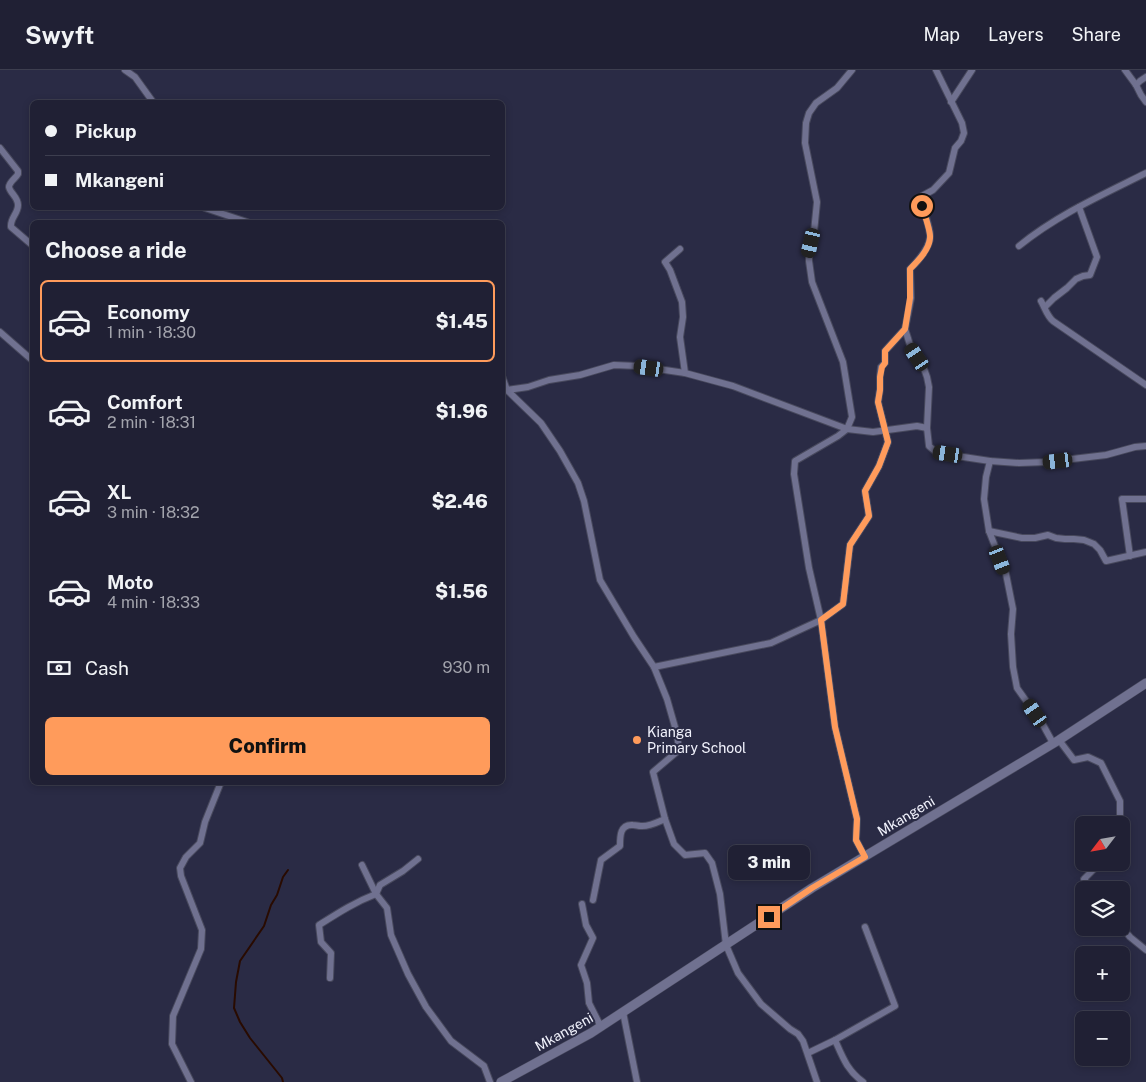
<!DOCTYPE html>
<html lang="en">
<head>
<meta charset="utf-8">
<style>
	body { margin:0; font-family:"Public Sans",sans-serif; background:#28283c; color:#f1f3f6; height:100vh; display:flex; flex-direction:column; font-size:19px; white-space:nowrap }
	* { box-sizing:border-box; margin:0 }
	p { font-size:16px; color:#a2a3ac }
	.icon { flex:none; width:28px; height:28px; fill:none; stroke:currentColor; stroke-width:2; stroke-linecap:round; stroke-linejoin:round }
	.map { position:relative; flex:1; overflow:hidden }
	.sheet { position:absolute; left:30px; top:150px; width:475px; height:565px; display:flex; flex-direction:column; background:#202034; border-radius:8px; box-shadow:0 2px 8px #0003,0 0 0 1px #3d3e4f }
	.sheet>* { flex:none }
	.banner { position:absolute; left:30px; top:30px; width:475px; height:110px; border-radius:8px; box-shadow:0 2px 8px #0003,0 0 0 1px #3d3e4f; display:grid; align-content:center; height:110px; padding:0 15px; background:#202034 }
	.needle { width:32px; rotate:239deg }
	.fabs { position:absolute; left:1075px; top:746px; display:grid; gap:10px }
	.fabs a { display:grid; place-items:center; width:55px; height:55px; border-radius:8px; background:#202034; box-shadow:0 2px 8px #0003,0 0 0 1px #3d3e4f; font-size:25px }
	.end { position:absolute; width:22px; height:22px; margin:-11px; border:6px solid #ff9b5b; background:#111; box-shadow:0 0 0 2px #111 }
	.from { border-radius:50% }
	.bubble { position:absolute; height:35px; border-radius:8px; background:#202034; box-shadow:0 2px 8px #0003,0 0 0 1px #3d3e4f; font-size:16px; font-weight:800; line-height:35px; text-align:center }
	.car { position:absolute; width:15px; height:30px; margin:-15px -8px; border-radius:6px; box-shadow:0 0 4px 1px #0007; background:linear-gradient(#222 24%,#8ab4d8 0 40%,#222 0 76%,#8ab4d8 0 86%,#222 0) }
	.banner b { display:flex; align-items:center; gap:18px; height:48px; font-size:19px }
	.banner b+b { border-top:1px solid #3d3e4f }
	.banner i { width:12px; height:12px; background:#f1f3f6 }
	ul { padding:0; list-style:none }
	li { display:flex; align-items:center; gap:15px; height:82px; margin:0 10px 8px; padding:0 5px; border:2px solid transparent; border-radius:8px }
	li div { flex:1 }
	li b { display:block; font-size:19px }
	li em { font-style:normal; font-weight:800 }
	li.selected { border-color:#ff9b5b }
	li>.icon { width:45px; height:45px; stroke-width:1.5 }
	h2 { padding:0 15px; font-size:22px; line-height:60px }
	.pay { display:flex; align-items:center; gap:12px; height:55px; padding:0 15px; font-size:19px }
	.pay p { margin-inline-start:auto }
	.action { display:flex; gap:10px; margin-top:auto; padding:10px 15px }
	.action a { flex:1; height:58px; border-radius:8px; background:#ff9b5b; color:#111; font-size:20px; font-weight:800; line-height:58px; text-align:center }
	header { display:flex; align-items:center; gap:30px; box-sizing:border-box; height:70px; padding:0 25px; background:#202034; border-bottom:1px solid #3d3e4f }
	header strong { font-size:24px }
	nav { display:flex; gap:28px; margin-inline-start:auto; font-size:18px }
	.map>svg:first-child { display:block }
</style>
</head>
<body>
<header>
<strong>Swyft</strong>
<nav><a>Map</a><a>Layers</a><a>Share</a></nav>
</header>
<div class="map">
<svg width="1146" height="1012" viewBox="0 0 1146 1012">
	<rect width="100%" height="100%" fill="#2a2b45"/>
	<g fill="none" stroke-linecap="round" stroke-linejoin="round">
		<polyline stroke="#290b00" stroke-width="2" points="283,1012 282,1008 250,968 240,952 234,938 236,912 240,891 264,856 271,835 277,825 283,807 288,800"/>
		<g stroke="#48495d" stroke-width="8">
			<g id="street">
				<polyline points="125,0 135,7 153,32"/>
				<polyline points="852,0 837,18 816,33 809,43 806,53 805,73 817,132 814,162 809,183 809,191 812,212 843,292 852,347 847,359 838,366 795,391 794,404 809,498 821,550 835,657 857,749 856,770 865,787"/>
				<path d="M936,0L962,53L964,63L961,71L955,78L949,103L933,120L922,126C922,141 929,152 930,165C931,177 918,191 910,199L911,228L905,259L911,278L923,296L927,307L929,317L927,358L929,376L937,383L990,391L1019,393L1047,392L1106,385L1135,377L1146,376"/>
				<polyline points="1125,0 1136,15 1141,25 1146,32"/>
				<polyline points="1136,15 1140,11 1146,7"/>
				<polyline points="951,32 972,0"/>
				<path d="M0,78L18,101V104C16,108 9,112 9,117C10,123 18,127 18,135C18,144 10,148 11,157L32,175"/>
				<polyline points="205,138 247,152"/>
				<path d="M1019,176C1057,145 1102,125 1146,103"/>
				<polyline points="680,179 665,192 670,200 682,232 683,247 680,267 685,303 733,316 847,359 873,362 917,356 927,358"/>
				<path d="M1041,231C1045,238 1047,246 1053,251L1146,315"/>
				<polyline points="1045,237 1054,228 1067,218 1076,209 1083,206 1090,205 1097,187 1079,137"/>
				<polyline points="0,262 32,290"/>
				<polyline points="502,306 507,320 541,353 560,381 578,413 584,431 600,510 634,567 654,597 667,629 677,664 679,680 653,702 665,749 674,774 685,785 705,783 712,793 720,824 726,875 738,903 761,934 790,959 798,964 803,971 817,1012"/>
				<polyline points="507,320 528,317 549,310 580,305 614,295 638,296 685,303"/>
				<polyline points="990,391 986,407 984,429 989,461 1006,504 1013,539 1011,564 1013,597 1017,618 1042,653 1053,673"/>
				<polyline points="989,461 1022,468 1035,468 1048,465 1056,468 1065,469 1074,469 1084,470 1094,474 1100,480 1106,491 1146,482"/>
				<polyline points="1130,486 1122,429 1146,429"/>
				<polyline points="654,597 771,573 821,550 843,534 850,475 869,446 865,421 879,396 888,372 878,332 880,319 880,307 881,297 885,293 885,281 905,259"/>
				<polyline points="1059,670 1074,690 1088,687 1101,693 1120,731 1120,752 1116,755"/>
				<polyline points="1121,770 1123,773 1121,774"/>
				<polyline points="362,795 376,824 387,838 391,865 408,904 426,937 451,971 484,996 490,1012"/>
				<polyline points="1092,820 1084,809 1101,792"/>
				<path d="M593,830L601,790L620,776C620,766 620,754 633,755C636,755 638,756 641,756C648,757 658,752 665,749"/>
				<polyline points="582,834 586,855 593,868 581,895 587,913 589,933 601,957"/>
				<polyline points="1121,856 1130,867 1146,880"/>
				<path d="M330,908L331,883L321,872L319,855C338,843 355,832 376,824L380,815L403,801L418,789"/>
				<polyline points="623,942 637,1012"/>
				<polyline points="835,970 895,936 865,857"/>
				<path d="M808,983L835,970C843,988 847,1000 863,1012"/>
				<polyline points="191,1012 172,974 173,946 201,879 202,860 181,806 180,798 186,787 200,773 205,752 221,712"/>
			</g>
		</g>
		<g stroke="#48495d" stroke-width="10">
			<polyline id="secondary" points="501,1012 591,963 812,818 1059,670 1146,613"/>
		</g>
		<use href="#street" stroke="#707190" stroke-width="6"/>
		<use href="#secondary" stroke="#707190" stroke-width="9"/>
	</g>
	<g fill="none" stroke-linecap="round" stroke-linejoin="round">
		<path stroke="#ff9b5b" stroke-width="6" d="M769,847L812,818L865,787L856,770L857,749L835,657L821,550L843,534L850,475L869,446L865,421L879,396L888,372L878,332L880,320V307L882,297L885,293V281L905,259L910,228V199C918,191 929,180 930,168C931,162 924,143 922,136"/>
	</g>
	<circle fill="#ff9b5b" stroke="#2a2b45" stroke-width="2" cx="637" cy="670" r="5"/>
	<g text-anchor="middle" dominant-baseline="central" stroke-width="4" stroke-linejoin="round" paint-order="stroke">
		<g font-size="14" fill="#f1f2fc" stroke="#2a2b45" text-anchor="start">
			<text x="647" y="662">Kianga<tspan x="647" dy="16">Primary School</tspan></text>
		</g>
		<g font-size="14" fill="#f1f2fc" stroke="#2a2b45">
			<text transform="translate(906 746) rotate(-31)">Mkangeni</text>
			<text transform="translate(564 962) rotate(-29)">Mkangeni</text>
		</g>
	</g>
</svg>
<div class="fabs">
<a><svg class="needle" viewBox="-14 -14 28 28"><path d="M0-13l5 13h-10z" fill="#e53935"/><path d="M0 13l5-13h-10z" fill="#a2a3ac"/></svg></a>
<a><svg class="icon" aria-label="layers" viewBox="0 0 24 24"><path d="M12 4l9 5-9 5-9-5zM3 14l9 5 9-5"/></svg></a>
<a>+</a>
<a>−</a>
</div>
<i class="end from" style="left:922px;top:136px"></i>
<i class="end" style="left:769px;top:847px"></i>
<div class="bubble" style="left:728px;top:775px;width:82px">3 min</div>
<i class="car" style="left:811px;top:173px;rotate:193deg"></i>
<i class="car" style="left:917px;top:287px;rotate:326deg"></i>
<i class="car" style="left:649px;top:298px;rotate:278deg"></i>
<i class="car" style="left:948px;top:384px;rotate:279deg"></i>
<i class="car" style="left:1058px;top:391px;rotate:263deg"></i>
<i class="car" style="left:1000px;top:490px;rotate:159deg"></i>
<i class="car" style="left:1035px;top:643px;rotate:325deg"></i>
<div class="banner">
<b><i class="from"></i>Pickup</b>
<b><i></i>Mkangeni</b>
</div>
<section class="sheet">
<h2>Choose a ride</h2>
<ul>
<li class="selected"><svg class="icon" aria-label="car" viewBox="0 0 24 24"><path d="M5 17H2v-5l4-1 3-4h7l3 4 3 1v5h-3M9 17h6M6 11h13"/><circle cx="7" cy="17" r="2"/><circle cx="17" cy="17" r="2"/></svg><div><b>Economy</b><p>1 min · 18:30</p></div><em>$1.45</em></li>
<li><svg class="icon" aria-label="car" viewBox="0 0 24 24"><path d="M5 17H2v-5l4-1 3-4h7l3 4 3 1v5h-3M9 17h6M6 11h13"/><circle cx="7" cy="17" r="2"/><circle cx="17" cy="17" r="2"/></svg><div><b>Comfort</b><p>2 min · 18:31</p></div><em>$1.96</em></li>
<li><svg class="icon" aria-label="car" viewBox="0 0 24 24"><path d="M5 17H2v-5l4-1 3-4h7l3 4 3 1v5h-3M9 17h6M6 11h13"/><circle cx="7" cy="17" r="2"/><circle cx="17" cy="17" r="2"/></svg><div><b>XL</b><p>3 min · 18:32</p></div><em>$2.46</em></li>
<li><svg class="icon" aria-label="car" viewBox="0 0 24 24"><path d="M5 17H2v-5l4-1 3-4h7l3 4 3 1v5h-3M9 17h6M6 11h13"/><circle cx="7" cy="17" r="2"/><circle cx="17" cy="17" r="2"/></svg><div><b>Moto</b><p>4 min · 18:33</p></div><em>$1.56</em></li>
</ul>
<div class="pay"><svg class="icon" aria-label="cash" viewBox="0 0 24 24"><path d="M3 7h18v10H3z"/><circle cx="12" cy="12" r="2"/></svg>Cash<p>930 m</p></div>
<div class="action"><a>Confirm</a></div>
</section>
</div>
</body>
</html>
